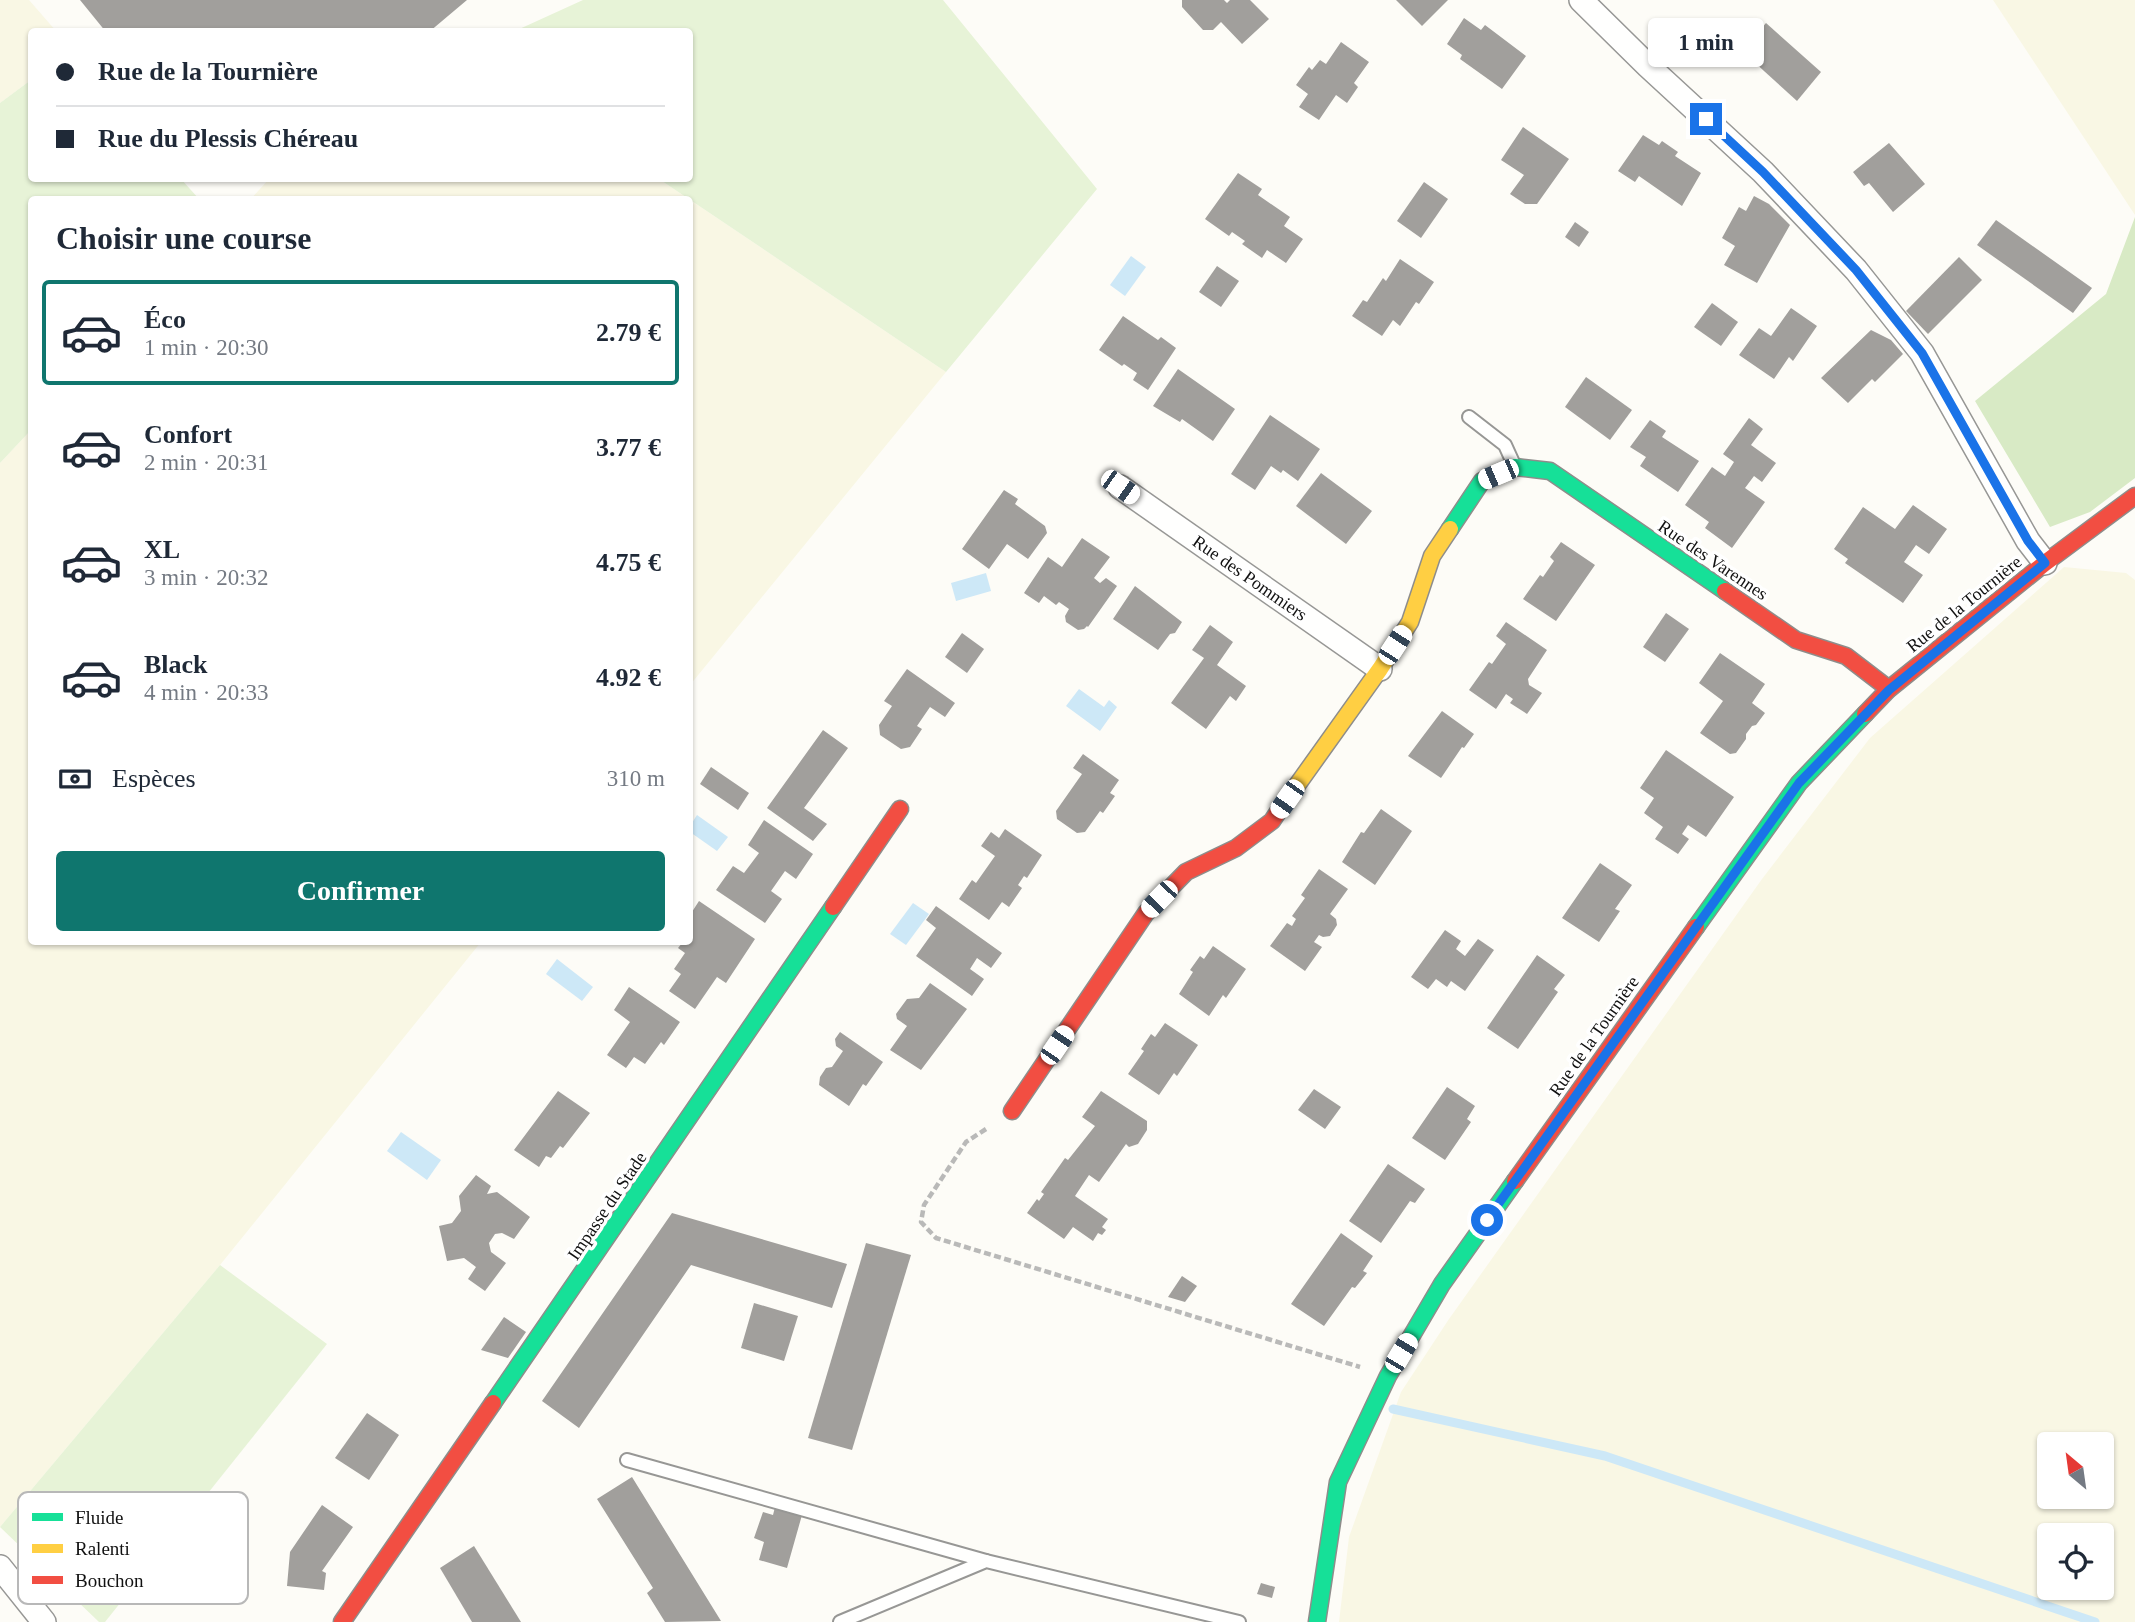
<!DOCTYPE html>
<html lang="fr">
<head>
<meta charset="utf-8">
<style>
	body { margin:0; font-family:Georgia,serif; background:#f2f2f3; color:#1f2937; height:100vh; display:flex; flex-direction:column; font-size:26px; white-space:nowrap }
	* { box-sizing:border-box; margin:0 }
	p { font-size:23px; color:#747a83 }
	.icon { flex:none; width:38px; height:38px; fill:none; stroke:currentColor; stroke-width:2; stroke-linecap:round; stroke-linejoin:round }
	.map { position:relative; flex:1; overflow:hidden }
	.sheet { position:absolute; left:28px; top:196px; width:665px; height:749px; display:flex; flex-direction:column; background:#fff; border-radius:7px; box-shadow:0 2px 5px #0004 }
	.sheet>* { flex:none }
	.top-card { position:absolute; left:28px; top:28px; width:665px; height:154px; border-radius:7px; box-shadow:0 2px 5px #0004; display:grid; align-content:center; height:154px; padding:0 28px; background:#fff }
	.needle { width:46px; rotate:331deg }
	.buttons { position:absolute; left:2037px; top:1432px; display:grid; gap:14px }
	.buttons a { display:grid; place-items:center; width:77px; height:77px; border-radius:7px; background:#fff; box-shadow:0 2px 5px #0004; font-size:35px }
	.end { position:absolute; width:32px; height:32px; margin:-16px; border:9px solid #1a73e8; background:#fff; box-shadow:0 0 0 4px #fff }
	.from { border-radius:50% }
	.bubble { position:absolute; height:49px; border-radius:7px; background:#fff; box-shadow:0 2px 5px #0004; font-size:23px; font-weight:700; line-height:49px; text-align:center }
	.car { position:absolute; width:21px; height:42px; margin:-21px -10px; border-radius:9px; box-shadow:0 0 5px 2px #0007; background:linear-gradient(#fff 24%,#345 0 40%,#fff 0 76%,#345 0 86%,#fff 0) }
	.top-card b { display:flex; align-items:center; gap:24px; height:66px; font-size:26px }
	.top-card b+b { border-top:2px solid #e0e1e3 }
	.top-card i { width:18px; height:18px; background:#1f2937 }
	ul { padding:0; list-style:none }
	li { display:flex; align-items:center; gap:21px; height:105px; margin:0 14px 10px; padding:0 14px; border:4px solid transparent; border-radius:7px }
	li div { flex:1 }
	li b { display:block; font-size:26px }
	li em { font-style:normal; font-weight:700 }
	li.selected { border-color:#0f766e }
	li>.icon { width:63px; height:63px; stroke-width:1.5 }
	h2 { padding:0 28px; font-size:32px; line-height:84px }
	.pay { display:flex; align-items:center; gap:18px; height:77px; padding:0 28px; font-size:26px }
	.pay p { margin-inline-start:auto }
	.primary-button { display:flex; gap:14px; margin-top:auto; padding:14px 28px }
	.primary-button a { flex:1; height:80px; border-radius:7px; background:#0f766e; color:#fff; font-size:28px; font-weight:700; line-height:80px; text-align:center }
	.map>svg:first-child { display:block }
</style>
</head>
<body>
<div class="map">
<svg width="2135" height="1622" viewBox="0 0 2135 1622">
	<rect width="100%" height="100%" fill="#fdfcf7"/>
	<g fill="#f9f7e4" fill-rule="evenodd">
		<polygon points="0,0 29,0 56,31 32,32 31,80 0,103"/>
		<polygon points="1993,0 2135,0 2135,215"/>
		<polygon points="269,179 659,179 946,372 690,685 690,200 250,200"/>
		<polygon points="31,430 32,942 481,942 220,1265 0,1527 0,463"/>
		<path d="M2064,567L2126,573L2135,580V1622H1339L1349,1537L1401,1392L1449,1319L1762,879L1870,738ZM2049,1444H2102V1496H2049ZM2049,1535H2102V1587H2049Z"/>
	</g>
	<g fill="#e7f3d7">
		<polygon points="583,0 943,0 1097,189 946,372 659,179 690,178 690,32 515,31"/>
		<polygon points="31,80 32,178 181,179 199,199 32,200 31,430 0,463 0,103"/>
		<polygon points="220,1265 327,1344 105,1622 99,1622 0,1527"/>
	</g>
	<polygon fill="#d8eac5" points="2135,217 2135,478 2090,512 2050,527 1975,401 2106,294"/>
	<g fill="#cde8f7">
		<polygon points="1131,256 1146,267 1125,296 1110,285"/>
		<polygon points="986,573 991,591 956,601 951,583"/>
		<polygon points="1079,689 1104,707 1109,700 1117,707 1100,731 1066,706"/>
		<polygon points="697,815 728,837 717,851 690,832 690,826"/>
		<polygon points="913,903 929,914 906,945 890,934"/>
		<polygon points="557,959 593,987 582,1001 546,974"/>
		<polygon points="401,1132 441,1160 427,1180 387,1151"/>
	</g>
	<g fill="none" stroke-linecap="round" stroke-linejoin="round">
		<polyline stroke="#cde8f7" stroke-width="9" points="1393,1409 1605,1456 2095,1622"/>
	</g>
	<g fill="#a19f9c">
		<polygon points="80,0 467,0 429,32 106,32"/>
		<polygon points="1182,0 1224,0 1227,3 1230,0 1250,0 1269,19 1242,44 1221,22 1213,30 1203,30 1182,7"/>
		<polygon points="1396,0 1448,0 1422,26"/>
		<polygon points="1464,18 1481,30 1485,25 1526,56 1502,89 1460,59 1462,55 1447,44"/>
		<polygon points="1766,23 1821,72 1797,101 1742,51"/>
		<polygon points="1341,42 1369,62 1354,83 1358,87 1347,103 1336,95 1319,120 1299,107 1308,94 1296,85 1309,67 1312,70 1320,60 1326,64"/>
		<polygon points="1523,127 1569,159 1537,204 1525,204 1510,194 1524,175 1501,160"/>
		<polygon points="1643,135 1659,145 1662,141 1678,152 1675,156 1701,173 1682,206 1639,176 1635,182 1618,171"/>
		<polygon points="1889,143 1925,184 1893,212 1869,183 1864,186 1853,172"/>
		<polygon points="1238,173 1262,189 1258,195 1290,217 1284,226 1303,239 1286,263 1267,250 1262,258 1242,244 1245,241 1232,232 1229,236 1205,219"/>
		<polygon points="1424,182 1448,199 1421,238 1397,221"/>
		<polygon points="1754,196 1769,204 1790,225 1757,283 1724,265 1735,246 1722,238 1739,207 1746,211"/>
		<polygon points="1996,220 2092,288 2073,313 1977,245"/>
		<polygon points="1575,222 1589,232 1579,247 1565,237"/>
		<polygon points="1959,257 1982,280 1928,334 1906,311"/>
		<polygon points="1400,259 1434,282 1419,304 1416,302 1400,326 1393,320 1382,336 1352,316 1363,300 1367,302 1383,278 1386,281"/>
		<polygon points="1217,266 1239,281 1221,307 1199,292"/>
		<polygon points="1712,303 1738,322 1721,346 1694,327"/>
		<polygon points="1791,308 1817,326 1793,361 1789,357 1774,379 1739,355 1759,328 1771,336"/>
		<polygon points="1123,316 1158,340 1161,337 1176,348 1148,390 1133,380 1137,373 1124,364 1122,366 1099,350"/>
		<polygon points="1871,330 1891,340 1903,354 1875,382 1872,379 1848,403 1821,378"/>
		<polygon points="1178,369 1235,409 1213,441 1182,419 1180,422 1153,406"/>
		<polygon points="1586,377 1632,410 1610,440 1565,407"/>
		<polygon points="1270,415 1320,449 1298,481 1283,470 1281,473 1271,466 1255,490 1231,474"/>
		<polygon points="1749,418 1763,429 1751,445 1776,463 1762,482 1754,476 1745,488 1765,502 1732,548 1705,528 1709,522 1685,505 1712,467 1725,476 1734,462 1723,454"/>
		<polygon points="1650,420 1666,431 1662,437 1699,461 1678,492 1640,466 1646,457 1630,447"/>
		<polygon points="1321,473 1372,511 1346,544 1296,506"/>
		<polygon points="1004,490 1018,499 1015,504 1045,526 1047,533 1028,559 1007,544 989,569 962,549"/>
		<polygon points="1913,505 1947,529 1929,554 1916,545 1904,562 1923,575 1903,603 1845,563 1848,559 1834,549 1863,507 1895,529"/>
		<polygon points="1082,538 1110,557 1094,578 1100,583 1106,578 1117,586 1088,627 1087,626 1084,629 1078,630 1066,622 1065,616 1069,609 1059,602 1056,605 1044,596 1039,603 1024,593 1048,557 1062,567"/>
		<polygon points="1561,542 1595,565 1556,621 1523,599 1540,575 1543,577 1554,561 1550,557"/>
		<polygon points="1135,586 1182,622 1175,633 1170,634 1158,650 1113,619"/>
		<polygon points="1666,613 1689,629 1665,662 1643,647"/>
		<polygon points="1506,622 1547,650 1528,679 1529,685 1542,693 1527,714 1510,703 1513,699 1506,694 1496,709 1469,690 1489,662 1492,664 1506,644 1496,636"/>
		<polygon points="1210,625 1233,642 1217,665 1246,686 1236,701 1230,696 1206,729 1171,703 1204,658 1192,650"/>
		<polygon points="962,633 984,649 967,673 945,657"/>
		<polygon points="1720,653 1765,684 1752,703 1765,713 1756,725 1752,726 1746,734 1746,739 1736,753 1730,754 1700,733 1723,701 1699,683"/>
		<polygon points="907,669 955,703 945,717 930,707 917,726 922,729 910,747 901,749 880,735 879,725 892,706 884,701"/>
		<polygon points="1442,711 1474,734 1464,748 1462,747 1441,778 1408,756"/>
		<polygon points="823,730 848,748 804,808 827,824 813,841 767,808"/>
		<polygon points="1666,750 1734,797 1706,837 1688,825 1682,834 1689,839 1678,854 1655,839 1663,827 1644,813 1654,798 1640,788"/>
		<polygon points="1083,754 1119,780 1110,793 1115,796 1103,813 1100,811 1085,832 1077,833 1057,819 1056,811 1082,774 1073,768"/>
		<polygon points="711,767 749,793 738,810 700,784"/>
		<polygon points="1381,809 1412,831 1375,885 1342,862 1361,832 1364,833"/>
		<polygon points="764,820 813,854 796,879 785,871 771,891 782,899 765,923 716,890 733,866 744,873 759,853 748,845"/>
		<polygon points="1005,829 1042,855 1027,878 1024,876 1018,885 1022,888 1009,907 1002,902 989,920 959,899 972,880 976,883 995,856 981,846 991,832 999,838"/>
		<polygon points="1600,863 1632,885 1615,909 1620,911 1599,942 1562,918"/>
		<polygon points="1319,869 1348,889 1330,914 1336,919 1337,925 1330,936 1323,937 1319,935 1314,942 1322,947 1305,971 1270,946 1287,923 1292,926 1296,919 1292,916 1305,898 1301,895"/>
		<polygon points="699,901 755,939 726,983 717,977 695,1009 669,991 681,974 674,969 685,953 678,948 683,942 690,942 690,915"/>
		<polygon points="936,906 1002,953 991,968 977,958 970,969 984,979 972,996 916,956 936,928 926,920"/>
		<polygon points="1445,930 1461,941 1456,949 1465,956 1478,939 1494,950 1465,991 1451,981 1447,987 1436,979 1428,989 1411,977"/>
		<polygon points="1213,946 1246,969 1226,998 1223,995 1209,1016 1179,994 1193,972 1190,970 1200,956 1204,959"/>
		<polygon points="1537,955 1565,975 1554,989 1558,992 1518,1049 1487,1028"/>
		<polygon points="930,983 967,1009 921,1070 890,1050 907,1026 897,1019 896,1014 907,999 919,998"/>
		<polygon points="629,987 680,1022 664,1045 661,1042 645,1064 634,1057 626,1068 607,1055 630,1022 614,1010"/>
		<polygon points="1165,1023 1198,1045 1177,1076 1174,1073 1159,1095 1128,1074 1144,1051 1141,1049 1151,1034 1155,1037"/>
		<polygon points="840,1032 883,1062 866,1086 863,1084 849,1106 819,1085 820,1077 826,1068 832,1067 843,1051 836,1046 835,1039"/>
		<polygon points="1447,1087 1475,1106 1467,1119 1471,1122 1445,1160 1412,1138"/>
		<polygon points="1314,1089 1341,1107 1325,1129 1298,1110"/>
		<polygon points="558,1091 590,1113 563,1148 560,1146 551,1158 546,1156 539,1167 514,1150"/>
		<polygon points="1101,1091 1147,1121 1147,1130 1138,1144 1129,1147 1126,1144 1099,1182 1089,1175 1075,1196 1108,1219 1102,1227 1106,1230 1102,1235 1098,1233 1093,1241 1073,1227 1064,1239 1027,1213 1037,1199 1039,1201 1044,1194 1041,1192 1065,1158 1068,1160 1095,1126 1082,1117"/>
		<polygon points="1388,1164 1425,1189 1415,1203 1410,1201 1381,1243 1349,1221"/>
		<polygon points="476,1175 491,1186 487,1194 497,1192 530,1217 514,1239 502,1233 495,1234 489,1243 491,1252 506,1263 485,1291 468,1279 476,1267 464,1258 447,1261 439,1226 452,1223 461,1211 459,1196"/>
		<polygon points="672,1213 847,1264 832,1308 691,1265 579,1428 542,1401"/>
		<polygon points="1341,1233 1373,1256 1363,1271 1367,1273 1355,1288 1352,1287 1324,1326 1291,1304"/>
		<polygon points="866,1243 911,1255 852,1450 808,1438"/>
		<polygon points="1182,1276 1197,1286 1185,1302 1168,1297"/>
		<polygon points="754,1303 798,1316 784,1361 741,1348"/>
		<polygon points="504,1317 526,1332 508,1358 481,1350"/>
		<polygon points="367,1413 399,1435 369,1480 335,1458"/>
		<polygon points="632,1477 721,1621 665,1622 647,1593 653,1588 597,1499"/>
		<polygon points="322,1505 353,1527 322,1571 326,1573 324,1590 287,1586 290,1552"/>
		<polygon points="775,1507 802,1515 787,1568 759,1560 764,1542 754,1538 763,1512 773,1515"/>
		<polygon points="474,1546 521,1622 472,1622 440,1568"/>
		<polygon points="1261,1583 1275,1587 1272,1598 1257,1594"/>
	</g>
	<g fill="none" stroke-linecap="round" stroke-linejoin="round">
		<g stroke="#979795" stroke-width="16">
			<g id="lane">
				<polyline points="1469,417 1505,445 1515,467"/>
				<polyline points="627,1460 986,1561"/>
				<polyline points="840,1622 986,1561 1239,1622"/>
			</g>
		</g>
		<g stroke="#979795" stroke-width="26">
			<g id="street">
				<polyline points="1581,0 1648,66 1763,172 1856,270 1922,353 2028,541 2045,563"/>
				<polyline points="1120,487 1380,669"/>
				<polyline points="0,1567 44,1622"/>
			</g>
		</g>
		<g stroke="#8e8d8b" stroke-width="19">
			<g id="fast">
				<polyline points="1450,529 1482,481 1515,467 1550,471 1725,591"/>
				<polyline points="1696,927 1799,783 1865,714"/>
				<polyline points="493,1403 833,907"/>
				<polyline points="1317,1622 1338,1482 1388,1376 1442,1284 1515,1181"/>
			</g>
		</g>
		<g stroke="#8e8d8b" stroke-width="19">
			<polyline id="slow" points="1280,809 1380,669 1410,622 1432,556 1450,529"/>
		</g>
		<g stroke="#8e8d8b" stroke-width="19">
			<g id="jam">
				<polyline points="1725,591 1796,640 1846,656 1889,689"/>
				<polyline points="1865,714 1889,689 2045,563 2135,496"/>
				<polyline points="833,907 900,809"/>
				<polyline points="1012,1111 1146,913 1186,872 1236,848 1272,821 1280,809"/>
				<polyline points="1515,1181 1696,927"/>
				<polyline points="342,1622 493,1403"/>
			</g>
		</g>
		<polyline stroke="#b9b9b8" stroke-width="4.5" stroke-dasharray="7 3.5" stroke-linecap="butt" points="986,1129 966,1142 924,1205 921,1222 936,1238 1360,1367"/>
		<use href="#lane" stroke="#fffffe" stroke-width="12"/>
		<use href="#street" stroke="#fffffe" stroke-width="23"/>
		<use href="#fast" stroke="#16e098" stroke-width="16"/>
		<use href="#slow" stroke="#ffcf43" stroke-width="16"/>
		<use href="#jam" stroke="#f24e42" stroke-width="16"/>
	</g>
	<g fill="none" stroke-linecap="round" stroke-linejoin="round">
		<polyline stroke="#1a73e8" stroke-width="9" points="1487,1220 1799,783 1889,690 2045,563 2028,541 1922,353 1856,270 1763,172 1706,119"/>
	</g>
	<g text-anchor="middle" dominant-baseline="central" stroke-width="7" stroke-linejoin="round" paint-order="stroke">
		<g font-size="18" fill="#111" stroke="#fff">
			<text transform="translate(1713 560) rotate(34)">Rue des Varennes</text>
			<text transform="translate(1250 578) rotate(35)">Rue des Pommiers</text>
			<text transform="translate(1964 604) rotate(-39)">Rue de la Tournière</text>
			<text transform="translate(1594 1036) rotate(-55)">Rue de la Tournière</text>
			<text transform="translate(607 1206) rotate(-56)">Impasse du Stade</text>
		</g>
	</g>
	<rect x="18" y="1492" width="230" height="112" rx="10" fill="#fff" stroke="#b8b8b8" stroke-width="2"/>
	<rect x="32" y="1513" width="31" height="8" fill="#16e098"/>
	<rect x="32" y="1544" width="31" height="9" fill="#ffcf43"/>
	<rect x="32" y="1576" width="31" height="8" fill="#f24e42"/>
	<g font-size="19" fill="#111">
		<text x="75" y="1524">Fluide</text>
		<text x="75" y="1555">Ralenti</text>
		<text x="75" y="1587">Bouchon</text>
	</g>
</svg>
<div class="buttons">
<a><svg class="needle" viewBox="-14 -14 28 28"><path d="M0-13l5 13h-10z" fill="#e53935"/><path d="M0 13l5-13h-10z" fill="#747a83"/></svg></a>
<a><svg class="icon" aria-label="locate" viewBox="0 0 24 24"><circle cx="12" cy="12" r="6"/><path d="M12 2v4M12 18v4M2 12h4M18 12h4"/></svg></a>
</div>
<i class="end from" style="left:1487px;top:1220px"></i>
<i class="end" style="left:1706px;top:119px"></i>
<div class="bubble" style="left:1648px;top:18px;width:116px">1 min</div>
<i class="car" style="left:1498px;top:474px;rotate:247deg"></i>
<i class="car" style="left:1120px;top:487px;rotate:125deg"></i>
<i class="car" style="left:1395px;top:645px;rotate:33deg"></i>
<i class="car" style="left:1287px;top:799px;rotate:215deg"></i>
<i class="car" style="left:1159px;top:899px;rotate:224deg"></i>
<i class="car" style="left:1057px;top:1045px;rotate:34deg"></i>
<i class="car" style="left:1401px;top:1353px;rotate:31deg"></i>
<div class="top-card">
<b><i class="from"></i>Rue de la Tournière</b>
<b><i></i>Rue du Plessis Chéreau</b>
</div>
<section class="sheet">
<h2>Choisir une course</h2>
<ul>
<li class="selected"><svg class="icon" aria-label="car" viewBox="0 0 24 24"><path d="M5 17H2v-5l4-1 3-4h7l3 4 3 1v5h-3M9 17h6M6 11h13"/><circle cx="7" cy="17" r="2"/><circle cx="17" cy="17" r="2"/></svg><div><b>Éco</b><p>1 min · 20:30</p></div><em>2.79 €</em></li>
<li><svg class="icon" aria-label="car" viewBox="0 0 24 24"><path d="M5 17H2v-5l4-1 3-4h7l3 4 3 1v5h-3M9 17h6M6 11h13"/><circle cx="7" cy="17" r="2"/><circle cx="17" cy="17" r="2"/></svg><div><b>Confort</b><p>2 min · 20:31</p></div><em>3.77 €</em></li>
<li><svg class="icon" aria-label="car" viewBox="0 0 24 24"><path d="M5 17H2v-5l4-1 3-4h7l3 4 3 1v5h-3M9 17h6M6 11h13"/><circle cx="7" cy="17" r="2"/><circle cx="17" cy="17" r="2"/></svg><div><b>XL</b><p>3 min · 20:32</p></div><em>4.75 €</em></li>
<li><svg class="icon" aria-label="car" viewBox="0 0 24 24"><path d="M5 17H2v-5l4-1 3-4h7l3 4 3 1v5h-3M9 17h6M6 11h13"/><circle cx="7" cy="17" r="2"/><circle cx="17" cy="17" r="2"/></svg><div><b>Black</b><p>4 min · 20:33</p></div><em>4.92 €</em></li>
</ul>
<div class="pay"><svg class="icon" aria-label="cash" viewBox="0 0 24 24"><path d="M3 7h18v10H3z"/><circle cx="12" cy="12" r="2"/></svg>Espèces<p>310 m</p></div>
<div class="primary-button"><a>Confirmer</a></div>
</section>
</div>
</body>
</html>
